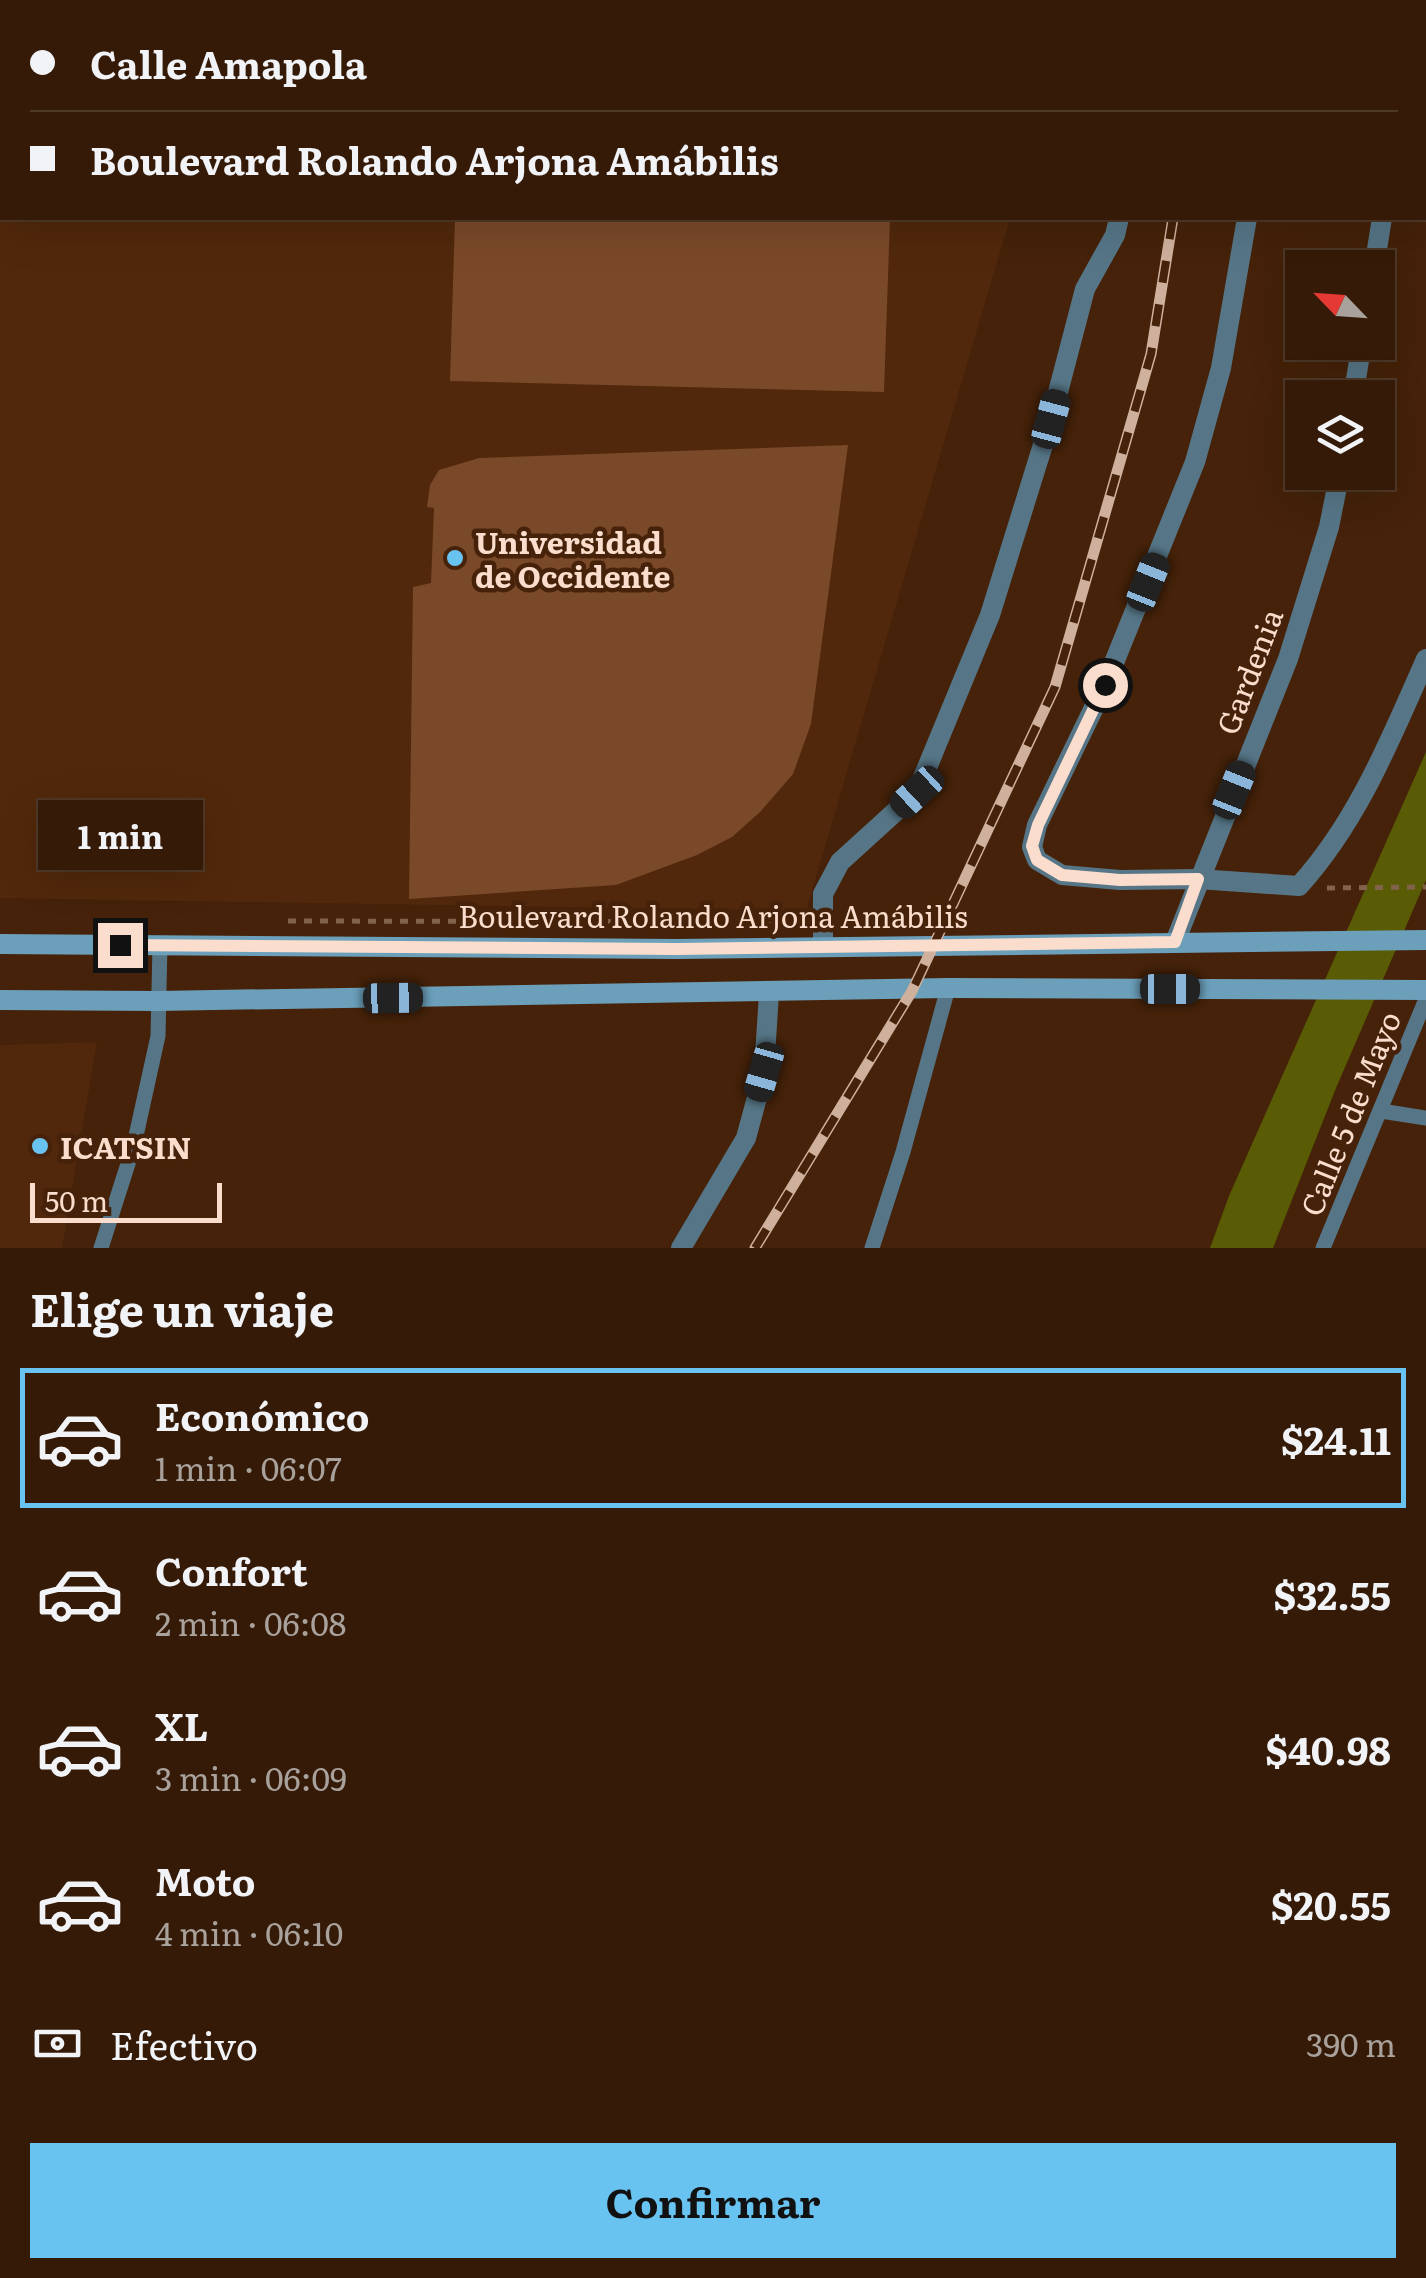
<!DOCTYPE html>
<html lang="es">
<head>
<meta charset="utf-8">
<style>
	body { margin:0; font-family:Literata,serif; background:#3f2715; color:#f1f3f6; height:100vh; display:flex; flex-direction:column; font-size:38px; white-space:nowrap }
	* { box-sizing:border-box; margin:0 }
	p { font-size:32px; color:#a9a19b }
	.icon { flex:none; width:55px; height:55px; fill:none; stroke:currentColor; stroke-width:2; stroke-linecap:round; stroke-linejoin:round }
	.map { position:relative; height:1248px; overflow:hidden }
	.side { display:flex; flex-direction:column; background:#341a07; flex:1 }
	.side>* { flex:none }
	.hud { position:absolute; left:0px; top:0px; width:1428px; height:220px; box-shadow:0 10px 40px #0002,0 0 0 2px #4e3828; display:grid; align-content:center; height:220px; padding:0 30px; background:#341a07 }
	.needle { width:65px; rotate:295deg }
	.fabs { position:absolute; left:1285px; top:250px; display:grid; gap:20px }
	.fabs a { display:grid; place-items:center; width:110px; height:110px; border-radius:0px; background:#341a07; box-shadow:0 10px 40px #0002,0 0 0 2px #4e3828; font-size:50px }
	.scale { position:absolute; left:30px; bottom:25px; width:192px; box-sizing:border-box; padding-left:10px; border:5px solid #faddcc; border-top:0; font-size:28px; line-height:35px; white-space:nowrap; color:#faddcc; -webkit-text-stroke:8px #452209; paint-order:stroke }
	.end { position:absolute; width:45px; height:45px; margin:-22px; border:12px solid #faddcc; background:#111; box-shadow:0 0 0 5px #111 }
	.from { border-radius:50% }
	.bubble { position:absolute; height:70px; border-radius:0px; background:#341a07; box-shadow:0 10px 40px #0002,0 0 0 2px #4e3828; font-size:32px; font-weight:700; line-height:70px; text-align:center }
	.car { position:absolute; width:30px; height:60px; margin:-30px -15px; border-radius:12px; box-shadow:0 0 8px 2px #0007; background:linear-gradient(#222 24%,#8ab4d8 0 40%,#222 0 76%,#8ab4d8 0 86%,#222 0) }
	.hud b { display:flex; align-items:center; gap:35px; height:95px; font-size:38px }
	.hud b+b { border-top:2px solid #4e3828 }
	.hud i { width:25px; height:25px; background:#f1f3f6 }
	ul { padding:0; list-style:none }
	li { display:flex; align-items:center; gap:30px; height:140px; margin:0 20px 15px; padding:0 10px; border:5px solid transparent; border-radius:0px }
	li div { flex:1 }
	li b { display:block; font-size:38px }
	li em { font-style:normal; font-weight:700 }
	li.current { border-color:#69c3f1 }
	li>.icon { width:90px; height:90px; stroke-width:1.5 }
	h2 { padding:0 30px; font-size:45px; line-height:120px }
	.pay { display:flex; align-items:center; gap:25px; height:110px; padding:0 30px; font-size:38px }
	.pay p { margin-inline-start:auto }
	.action { display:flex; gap:20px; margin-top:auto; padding:20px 30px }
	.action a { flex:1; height:115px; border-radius:0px; background:#69c3f1; color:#111; font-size:40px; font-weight:700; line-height:115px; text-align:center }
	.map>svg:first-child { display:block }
</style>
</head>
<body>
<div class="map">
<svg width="1426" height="1248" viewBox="0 0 1426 1248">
	<rect width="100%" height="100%" fill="#452209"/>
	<g fill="#51280b">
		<polygon points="0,100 2,218 1010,218 806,911 0,898"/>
		<polygon points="97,1042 62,1248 0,1248 0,1045"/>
	</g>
	<g fill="#7a4929">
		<polygon points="455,218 890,218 884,392 450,381"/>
		<polygon points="848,445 811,724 793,774 760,812 732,837 697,855 616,885 409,899 413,587 431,583 434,508 427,507 430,485 439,470 479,458"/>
	</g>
	<polygon fill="#595c04" points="1426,752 1426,880 1336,1088 1273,1248 1210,1248 1229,1196"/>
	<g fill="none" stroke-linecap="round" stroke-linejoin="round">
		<g stroke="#83624c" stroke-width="5" stroke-dasharray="8 8" stroke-linecap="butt">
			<polyline points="1327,888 1426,887"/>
			<polyline points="288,921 802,922"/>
		</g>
		<g stroke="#567687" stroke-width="15">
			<polyline points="1381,1111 1426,1118"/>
			<polyline points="101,1248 134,1145 158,1036 160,945"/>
			<polyline points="872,1248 903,1152 948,988"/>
			<polyline points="1323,1248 1426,999"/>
		</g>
		<g stroke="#567687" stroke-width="20">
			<polyline points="118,0 118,2"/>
			<polyline points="330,0 330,2"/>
			<polyline points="529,0 529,2"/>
			<polyline points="693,2 693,0"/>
			<polyline points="1096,2 1096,0"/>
			<polyline points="1269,2 1270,0"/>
			<polyline points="1425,47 1426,47"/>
			<polyline points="0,77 2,77"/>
			<path d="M1247,218L1221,368L1195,462L1105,685L1037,825L1032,847L1037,860L1062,875L1120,880L1198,879L1299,886C1358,821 1391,738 1426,659"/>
			<polyline points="1374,268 1382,218"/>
			<polyline points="1353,398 1362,342"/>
			<polyline points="1175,942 1288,659 1329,527 1340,472"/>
			<polyline points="823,946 823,894 840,862 917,792 990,615 1051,419 1085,289 1115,235 1119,218"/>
			<polyline points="681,1248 746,1138 764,1072 769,993"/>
		</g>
		<g stroke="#6b9fba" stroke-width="20">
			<polyline points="0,944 677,949 1426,940"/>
			<polyline points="0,1000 157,1001 948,988 1426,990"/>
		</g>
		<g stroke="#cfb09d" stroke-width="11">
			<g id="rail">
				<polyline points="1204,2 1205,0"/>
				<polyline points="755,1248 912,991 1055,687 1151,354 1173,218"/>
			</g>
		</g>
		<use href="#rail" stroke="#452209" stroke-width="8" stroke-dasharray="22" stroke-linecap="butt"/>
	</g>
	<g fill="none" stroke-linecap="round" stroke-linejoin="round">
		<polyline stroke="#faddcc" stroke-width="12" points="120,945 677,949 1175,942 1198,879 1120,880 1062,875 1037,860 1032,846 1038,825 1105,685"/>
	</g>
	<g fill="#69c3f1" stroke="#452209" stroke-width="4">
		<circle cx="455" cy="558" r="10"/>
		<circle cx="40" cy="1146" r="10"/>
	</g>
	<g text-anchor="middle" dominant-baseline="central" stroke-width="9" stroke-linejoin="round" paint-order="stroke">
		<g font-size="30" font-weight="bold" fill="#faddcc" stroke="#452209" text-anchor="start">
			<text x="475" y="541">Universidad<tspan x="475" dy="34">de Occidente</tspan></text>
			<text x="60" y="1146">ICATSIN</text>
		</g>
		<g font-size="30" fill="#faddcc" stroke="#452209">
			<text transform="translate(1248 671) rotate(-69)">Gardenia</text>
			<text x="713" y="915">Boulevard Rolando Arjona Amábilis</text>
			<text transform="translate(1349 1113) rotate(-68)">Calle 5 de Mayo</text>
		</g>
	</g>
</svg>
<div class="fabs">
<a><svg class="needle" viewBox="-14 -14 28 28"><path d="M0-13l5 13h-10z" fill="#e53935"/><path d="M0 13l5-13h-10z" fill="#a9a19b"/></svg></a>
<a><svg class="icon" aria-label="layers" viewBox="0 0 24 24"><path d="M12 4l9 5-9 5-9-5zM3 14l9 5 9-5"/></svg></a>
</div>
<div class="scale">50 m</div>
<i class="end from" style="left:1105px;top:685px"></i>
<i class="end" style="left:120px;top:945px"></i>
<div class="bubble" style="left:38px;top:800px;width:165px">1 min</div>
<i class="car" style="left:1051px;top:419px;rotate:15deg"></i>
<i class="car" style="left:1148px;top:582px;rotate:22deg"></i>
<i class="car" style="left:1234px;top:790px;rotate:22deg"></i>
<i class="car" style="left:917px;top:792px;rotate:227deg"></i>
<i class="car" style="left:1170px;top:989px;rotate:90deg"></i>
<i class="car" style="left:393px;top:998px;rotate:89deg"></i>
<i class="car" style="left:764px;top:1072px;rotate:196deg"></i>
<div class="hud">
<b><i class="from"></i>Calle Amapola</b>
<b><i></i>Boulevard Rolando Arjona Amábilis</b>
</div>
</div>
<section class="side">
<h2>Elige un viaje</h2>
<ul>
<li class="current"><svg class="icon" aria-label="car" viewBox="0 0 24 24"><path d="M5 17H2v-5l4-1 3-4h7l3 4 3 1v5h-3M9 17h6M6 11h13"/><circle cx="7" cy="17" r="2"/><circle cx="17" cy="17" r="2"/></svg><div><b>Económico</b><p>1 min · 06:07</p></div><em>$24.11</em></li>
<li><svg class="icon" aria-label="car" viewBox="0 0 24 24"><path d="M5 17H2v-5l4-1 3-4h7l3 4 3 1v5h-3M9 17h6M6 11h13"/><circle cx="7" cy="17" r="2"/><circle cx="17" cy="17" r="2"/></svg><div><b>Confort</b><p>2 min · 06:08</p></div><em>$32.55</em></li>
<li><svg class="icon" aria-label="car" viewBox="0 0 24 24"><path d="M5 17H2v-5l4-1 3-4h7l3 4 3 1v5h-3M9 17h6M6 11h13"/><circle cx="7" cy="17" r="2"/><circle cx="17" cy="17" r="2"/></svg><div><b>XL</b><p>3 min · 06:09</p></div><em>$40.98</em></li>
<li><svg class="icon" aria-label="car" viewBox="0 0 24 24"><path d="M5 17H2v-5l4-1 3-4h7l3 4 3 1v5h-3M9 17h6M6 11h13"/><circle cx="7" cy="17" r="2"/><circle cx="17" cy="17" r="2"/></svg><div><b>Moto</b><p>4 min · 06:10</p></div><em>$20.55</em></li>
</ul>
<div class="pay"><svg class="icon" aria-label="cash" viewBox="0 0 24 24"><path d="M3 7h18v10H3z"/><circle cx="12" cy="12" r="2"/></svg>Efectivo<p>390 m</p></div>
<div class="action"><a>Confirmar</a></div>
</section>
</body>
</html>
